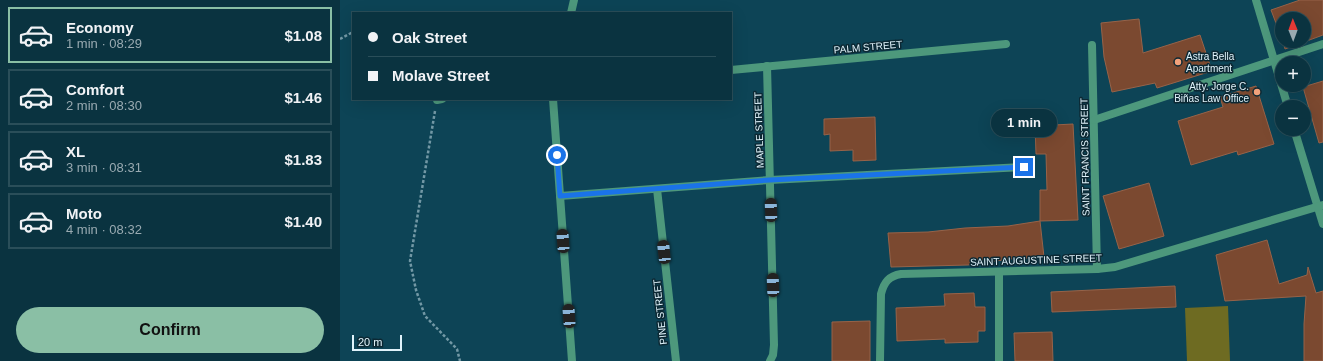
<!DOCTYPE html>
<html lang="en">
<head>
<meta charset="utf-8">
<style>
	body { margin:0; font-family:Helvetica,sans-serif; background:#183f4b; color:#f1f3f6; height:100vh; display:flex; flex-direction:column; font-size:15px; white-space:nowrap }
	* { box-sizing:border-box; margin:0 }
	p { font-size:13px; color:#99aab1 }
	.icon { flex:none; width:22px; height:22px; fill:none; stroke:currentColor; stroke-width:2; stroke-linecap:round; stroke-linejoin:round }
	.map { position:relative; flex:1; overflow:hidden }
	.details { display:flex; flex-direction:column; background:#0a3340; width:340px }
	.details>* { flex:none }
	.guide { position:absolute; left:12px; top:12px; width:380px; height:88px; border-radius:0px; box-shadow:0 4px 16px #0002,0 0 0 1px #2a4e59; display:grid; align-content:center; height:88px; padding:0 16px; background:#0a3340 }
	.needle { width:26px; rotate:359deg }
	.controls { position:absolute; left:935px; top:12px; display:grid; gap:8px }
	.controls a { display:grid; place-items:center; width:36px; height:36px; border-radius:50%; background:#0a3340; box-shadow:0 4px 16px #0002,0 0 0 1px #2a4e59; font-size:20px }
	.scale { position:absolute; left:12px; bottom:10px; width:50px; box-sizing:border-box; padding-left:4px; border:2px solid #e0f3fb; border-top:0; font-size:11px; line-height:14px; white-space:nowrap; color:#e0f3fb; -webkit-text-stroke:3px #0c2833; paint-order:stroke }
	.end { position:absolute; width:18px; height:18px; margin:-9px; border:5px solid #1a73e8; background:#fff; box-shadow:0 0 0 2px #fff }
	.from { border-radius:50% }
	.bubble { position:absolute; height:28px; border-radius:14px; background:#0a3340; box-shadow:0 4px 16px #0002,0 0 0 1px #2a4e59; font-size:13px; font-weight:700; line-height:28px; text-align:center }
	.car { position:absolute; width:12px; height:24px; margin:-12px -6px; border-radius:5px; box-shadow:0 0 3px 1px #0007; background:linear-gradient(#222 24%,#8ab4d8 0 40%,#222 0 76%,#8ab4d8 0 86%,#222 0) }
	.guide b { display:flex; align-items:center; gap:14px; height:38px; font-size:15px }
	.guide b+b { border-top:1px solid #2a4e59 }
	.guide i { width:10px; height:10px; background:#f1f3f6 }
	ul { padding:7px 0 0; list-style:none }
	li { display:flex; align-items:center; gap:12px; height:56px; margin:0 8px 6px; padding:0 8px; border:2px solid #2a4e59; border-radius:0px }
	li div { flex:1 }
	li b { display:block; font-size:15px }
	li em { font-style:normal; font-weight:700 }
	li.on { border-color:#8abfa5 }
	li>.icon { width:36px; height:36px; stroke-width:1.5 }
	.button { display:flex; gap:8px; margin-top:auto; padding:8px 16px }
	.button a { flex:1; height:46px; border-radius:24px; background:#8abfa5; color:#111; font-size:16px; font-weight:700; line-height:46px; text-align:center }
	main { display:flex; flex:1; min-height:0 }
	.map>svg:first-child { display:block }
</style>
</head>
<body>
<main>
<section class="details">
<ul>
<li class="on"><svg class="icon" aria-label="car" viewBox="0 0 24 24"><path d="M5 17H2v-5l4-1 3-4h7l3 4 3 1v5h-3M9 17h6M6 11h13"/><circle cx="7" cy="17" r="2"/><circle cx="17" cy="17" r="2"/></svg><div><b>Economy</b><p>1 min · 08:29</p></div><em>$1.08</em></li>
<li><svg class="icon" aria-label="car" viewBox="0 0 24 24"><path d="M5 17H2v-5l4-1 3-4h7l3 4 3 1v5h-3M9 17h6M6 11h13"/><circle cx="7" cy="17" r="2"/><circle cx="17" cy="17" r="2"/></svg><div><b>Comfort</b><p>2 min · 08:30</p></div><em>$1.46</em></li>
<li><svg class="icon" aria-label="car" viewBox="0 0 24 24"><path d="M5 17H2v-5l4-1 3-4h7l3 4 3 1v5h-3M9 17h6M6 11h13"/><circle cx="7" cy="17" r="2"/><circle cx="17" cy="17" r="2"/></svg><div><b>XL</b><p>3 min · 08:31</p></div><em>$1.83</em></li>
<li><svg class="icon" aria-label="car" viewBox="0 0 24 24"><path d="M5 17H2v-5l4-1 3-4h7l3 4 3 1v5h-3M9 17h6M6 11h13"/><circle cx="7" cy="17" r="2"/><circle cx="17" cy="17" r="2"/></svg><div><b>Moto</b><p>4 min · 08:32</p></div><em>$1.40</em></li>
</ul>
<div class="button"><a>Confirm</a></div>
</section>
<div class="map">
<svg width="983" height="361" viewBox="0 0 983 361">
	<rect width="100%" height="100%" fill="#0d4456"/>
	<polygon fill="#6e6b22" points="888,306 890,361 847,361 845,308"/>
	<g fill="#7b4930" stroke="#976349">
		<polygon points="960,0 983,0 983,35 945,49 943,41 964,41 964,19 942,19 942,39 931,10"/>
		<polygon points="799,19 803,53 860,35 872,71 817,88 815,83 772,92 764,57 761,23"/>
		<polygon points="983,81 983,142 979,143 963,87"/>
		<polygon points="916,86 934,144 898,155 897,151 851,165 838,121 883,107 880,97"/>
		<polygon points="535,117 536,160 513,161 513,150 490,151 490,134 484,135 484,119"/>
		<polygon points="733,124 738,220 700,221 700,190 707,190 706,154 696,154 695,126"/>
		<polygon points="809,183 824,236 779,249 763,196"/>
		<polygon points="700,221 704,257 670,259 628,265 551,267 548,233 588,232 625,228 668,226"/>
		<polygon points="927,240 939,284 967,275 968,267 976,293 983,291 983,361 964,361 964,324 966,296 885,301 876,255"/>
		<polygon points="835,286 836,307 712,312 711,292"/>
		<polygon points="634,293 635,307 645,307 645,331 638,331 638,342 605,343 605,339 557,341 556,308 605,306 604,294"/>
		<polygon points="530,321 530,361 492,361 492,322"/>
		<polygon points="712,332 713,361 675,361 674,333"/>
	</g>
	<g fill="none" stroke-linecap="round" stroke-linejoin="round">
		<g stroke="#7298a5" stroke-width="2.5" stroke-dasharray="3 2" stroke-linecap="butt">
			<polyline points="0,39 13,32"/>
			<polyline points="95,111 70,261 76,290 85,316 117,349 120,361"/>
		</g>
		<g stroke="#4d987c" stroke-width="8">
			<polyline points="916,0 948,107"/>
			<polyline points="231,13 234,0"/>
			<polyline points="752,45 757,269"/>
			<polyline points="427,66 434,345 433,355 430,361"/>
			<polyline points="391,70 666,44"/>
			<polyline points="213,99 232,361"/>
			<polyline points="97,100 102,99"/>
			<polyline points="754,120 983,44"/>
			<polyline points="954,129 983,224"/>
			<polyline points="317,189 336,361"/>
			<polyline points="220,196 430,180 684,167"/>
			<polyline points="659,272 659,361"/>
			<path d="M540,361L541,294C544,282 549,276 561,274L757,269L775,267L983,205"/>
		</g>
	</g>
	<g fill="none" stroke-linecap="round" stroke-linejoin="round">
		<polyline stroke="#1a73e8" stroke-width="5" points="217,155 220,196 430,180 684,167"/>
	</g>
	<g fill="#f1a17b" stroke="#0c2833" stroke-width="1.5">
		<circle cx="838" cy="62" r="4"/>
		<circle cx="917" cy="92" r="4"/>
	</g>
	<g text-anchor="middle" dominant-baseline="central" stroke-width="3" stroke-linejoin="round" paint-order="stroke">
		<g font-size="10" fill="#e0f3fb" stroke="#0c2833">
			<text transform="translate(528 47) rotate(-5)">PALM STREET</text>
			<text transform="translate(419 130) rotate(-92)">MAPLE STREET</text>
			<text transform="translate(745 157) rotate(-91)">SAINT FRANCIS STREET</text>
			<text transform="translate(696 260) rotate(-2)">SAINT AUGUSTINE STREET</text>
			<text transform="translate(320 312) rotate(-96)">PINE STREET</text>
		</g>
		<g font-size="10" fill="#e0f3fb" stroke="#0c2833" text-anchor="start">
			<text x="846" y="56">Astra Bella<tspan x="846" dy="12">Apartment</tspan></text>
			<text x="909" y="86" text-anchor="end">Atty. Jorge C.<tspan x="909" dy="12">Biñas Law Office</tspan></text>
		</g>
	</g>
</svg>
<div class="controls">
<a><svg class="needle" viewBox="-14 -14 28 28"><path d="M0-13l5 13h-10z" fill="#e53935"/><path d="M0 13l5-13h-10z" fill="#99aab1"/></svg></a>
<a>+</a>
<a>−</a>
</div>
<div class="scale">20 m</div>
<i class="end from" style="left:217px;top:155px"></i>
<i class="end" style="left:684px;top:167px"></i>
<div class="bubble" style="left:651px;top:109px;width:66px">1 min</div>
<i class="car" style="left:431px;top:210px;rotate:358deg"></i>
<i class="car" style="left:223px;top:241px;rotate:356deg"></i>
<i class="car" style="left:324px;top:252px;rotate:354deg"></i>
<i class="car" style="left:433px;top:285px;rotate:358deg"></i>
<i class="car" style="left:229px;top:316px;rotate:356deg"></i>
<div class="guide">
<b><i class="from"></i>Oak Street</b>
<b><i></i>Molave Street</b>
</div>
</div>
</main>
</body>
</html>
